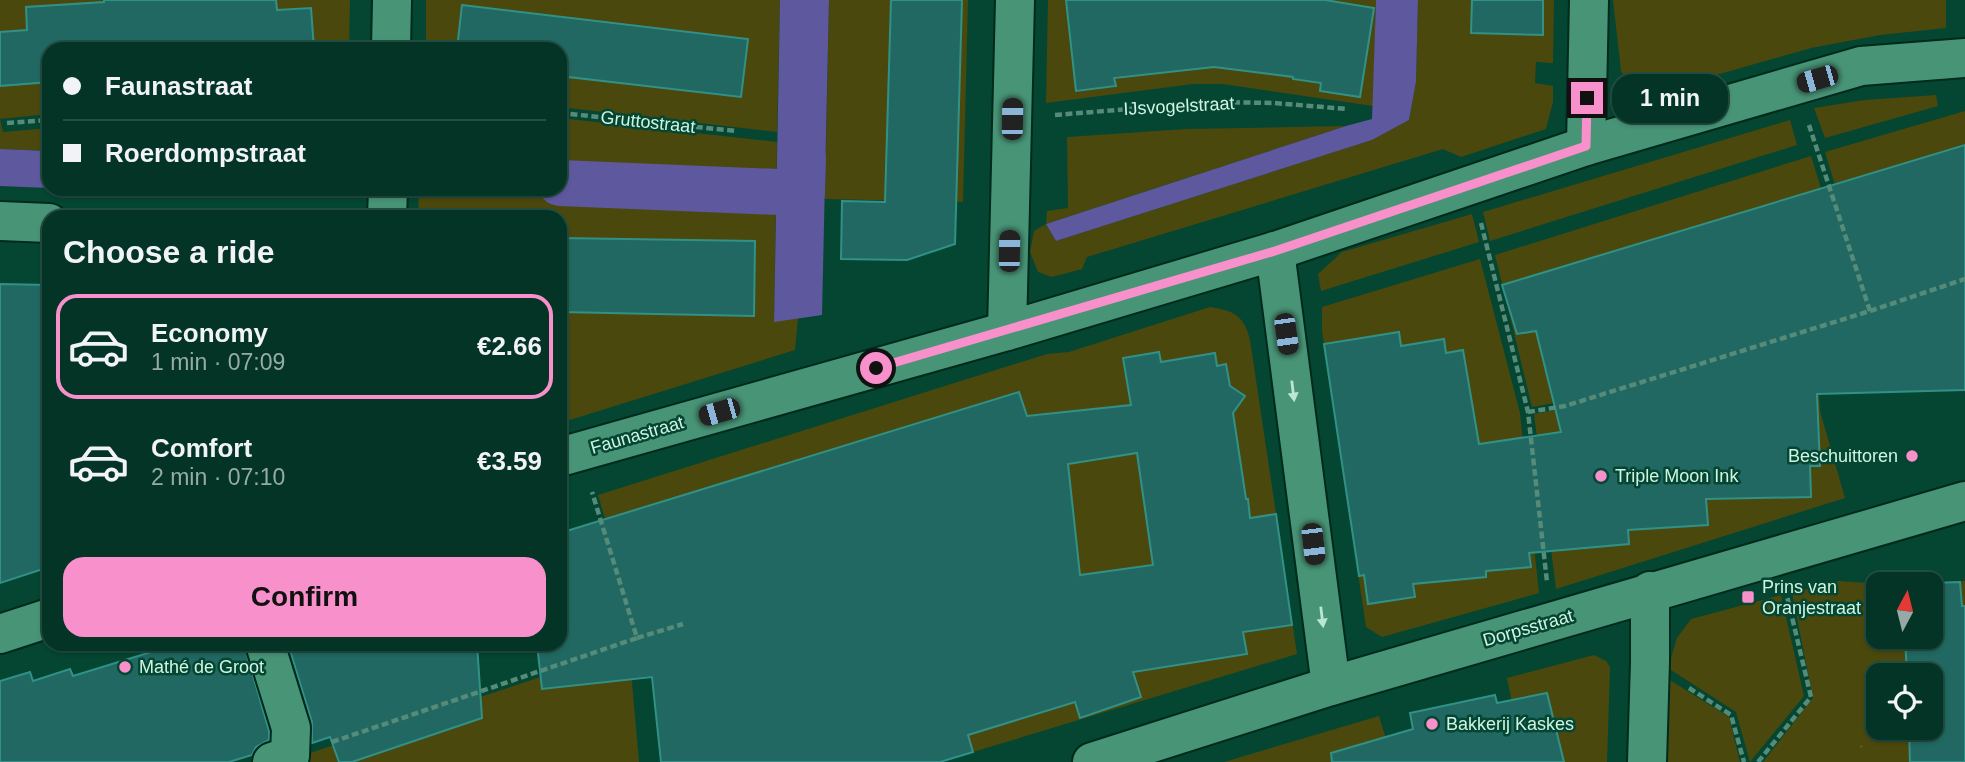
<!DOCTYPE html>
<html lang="en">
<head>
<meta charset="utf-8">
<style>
	body { margin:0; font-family:Arial,sans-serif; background:#0d3c2e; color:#f1f3f6; height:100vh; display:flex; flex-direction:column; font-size:26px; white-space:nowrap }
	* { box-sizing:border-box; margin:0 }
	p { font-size:23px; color:#97aaa7 }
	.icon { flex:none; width:38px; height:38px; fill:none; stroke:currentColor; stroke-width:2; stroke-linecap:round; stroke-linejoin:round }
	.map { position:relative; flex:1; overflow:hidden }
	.panel { position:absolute; left:42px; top:210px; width:525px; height:441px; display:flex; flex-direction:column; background:#033426; border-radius:21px; box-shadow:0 2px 5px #0004,0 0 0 2px #244f43 }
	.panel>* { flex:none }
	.banner { position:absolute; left:42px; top:42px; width:525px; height:154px; border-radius:21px; box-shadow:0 2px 5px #0004,0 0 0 2px #244f43; display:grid; align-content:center; height:154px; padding:0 21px; background:#033426 }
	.needle { width:46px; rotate:7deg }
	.tools { position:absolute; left:1866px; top:572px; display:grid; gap:14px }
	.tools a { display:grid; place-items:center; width:77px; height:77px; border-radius:14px; background:#033426; box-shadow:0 2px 5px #0004,0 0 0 2px #244f43; font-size:35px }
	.end { position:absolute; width:32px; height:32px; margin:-16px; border:9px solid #f890cb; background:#111; box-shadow:0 0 0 4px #111 }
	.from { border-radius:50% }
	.bubble { position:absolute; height:49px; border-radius:21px; background:#033426; box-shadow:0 2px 5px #0004,0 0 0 2px #244f43; font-size:23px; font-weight:800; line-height:49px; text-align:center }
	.car { position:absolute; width:21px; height:42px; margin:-21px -10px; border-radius:9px; box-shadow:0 0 5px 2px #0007; background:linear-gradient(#222 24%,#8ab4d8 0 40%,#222 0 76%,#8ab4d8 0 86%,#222 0) }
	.banner b { display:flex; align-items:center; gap:24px; height:66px; font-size:26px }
	.banner b+b { border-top:2px solid #244f43 }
	.banner i { width:18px; height:18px; background:#f1f3f6 }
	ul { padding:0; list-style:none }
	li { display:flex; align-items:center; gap:21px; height:105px; margin:0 14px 10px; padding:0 7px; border:4px solid transparent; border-radius:21px }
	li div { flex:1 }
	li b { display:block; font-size:26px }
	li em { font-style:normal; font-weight:800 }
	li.current { border-color:#f890cb }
	li>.icon { width:63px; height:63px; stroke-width:1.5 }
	h2 { padding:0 21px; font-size:32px; line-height:84px }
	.action { display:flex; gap:14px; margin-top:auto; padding:14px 21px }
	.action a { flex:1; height:80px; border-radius:21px; background:#f890cb; color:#111; font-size:28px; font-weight:800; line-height:80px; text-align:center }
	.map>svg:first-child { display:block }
</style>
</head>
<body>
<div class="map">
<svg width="1965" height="762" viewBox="0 0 1965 762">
	<defs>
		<pattern id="forest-firs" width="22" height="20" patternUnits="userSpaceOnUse" patternTransform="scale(1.75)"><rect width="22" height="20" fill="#4b480d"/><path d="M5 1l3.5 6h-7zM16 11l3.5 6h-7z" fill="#646330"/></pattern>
	</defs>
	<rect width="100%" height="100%" fill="#044632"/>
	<g fill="#4b480d" fill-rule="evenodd">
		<polygon points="0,0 350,0 349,49 49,49 49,114 0,119 3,132 49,128 49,151 0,149"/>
		<polygon points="426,0 780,0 777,132 560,107 560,49 426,49"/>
		<polygon points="829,0 968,0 963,202 825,199"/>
		<polygon points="1048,0 1376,0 1373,106 1223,84 1193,84 1046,103"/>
		<polygon points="1418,0 1554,0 1553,63 1536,62 1535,83 1553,86 1553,102 1546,129 1461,157 1443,149 1087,257 1082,269 1052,277 1038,272 1030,252 1034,231 1046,224 1047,211 1068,208 1067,137 1186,129 1346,126 1046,224 1056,241 1372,140 1409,120 1416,82"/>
		<polygon points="1613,0 1946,0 1946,28 1880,35 1811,48 1650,94 1631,88 1621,71"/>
		<polygon points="1936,95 1938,106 1825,138 1814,108 1865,100"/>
		<polygon points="1965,111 1965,274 1871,304 1825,152"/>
		<polygon points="560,118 777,142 774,321 798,318 795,350 560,423 560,217 418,217 419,189 560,189"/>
		<polygon points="1790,120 1797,145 1490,241 1483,212"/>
		<polygon points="1811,156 1858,308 1581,398 1532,407 1495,255"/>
		<polygon points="1472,214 1479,242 1321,291 1318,274 1342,252"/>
		<polygon points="1480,259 1520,413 1539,593 1382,637 1366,627 1322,330 1322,307"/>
		<path d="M1210,307C1234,311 1244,315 1250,340L1297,654L973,752L918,557L642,643L598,495L1047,354L1069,352Z"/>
		<polygon points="1816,330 1820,411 1845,498 1556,589 1534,414 1568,408"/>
		<path d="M1839,581L1880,584H1878V637H1930V584H1893L1965,581V762H1763L1813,698L1792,593ZM1878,676H1930V728H1878Z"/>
		<polygon points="1781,595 1804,696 1750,762 1736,712 1668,668 1677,638 1691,619"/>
		<polygon points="629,648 639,762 308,762 310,753"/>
		<polygon points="1594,655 1606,661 1610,667 1607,762 1524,762 1507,678"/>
		<polygon points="1665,677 1729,717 1740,762 1668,762"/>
		<polygon points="1379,716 1393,762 1224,762"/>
	</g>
	<polygon fill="url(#forest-firs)" points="1869,739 1870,762 1842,762"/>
	<g fill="#5e589e">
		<polygon points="780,0 829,0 822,315 774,322"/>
		<polygon points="1376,0 1418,0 1416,82 1409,120 1372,140 1056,241 1046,224 1346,126 1372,119"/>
		<polygon points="0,149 49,151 49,188 0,186"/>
		<polygon points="75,189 341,189 341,190"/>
	</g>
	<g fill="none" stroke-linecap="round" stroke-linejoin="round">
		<polyline stroke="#5e589e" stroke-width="46" points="560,183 802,193 803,158"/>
	</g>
	<g fill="#206861" stroke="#319187" stroke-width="2" fill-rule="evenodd">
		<polygon points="104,0 276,0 277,10 311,8 314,49 49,49 49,82 0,86 0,32 27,30 26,7 104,2"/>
		<polygon points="891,0 962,0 955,244 907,260 841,259 842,201 885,202"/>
		<polygon points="1066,0 1325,0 1374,8 1360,97 1320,91 1321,83 1293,79 1293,77 1214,67 1114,78 1116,86 1076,91"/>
		<polygon points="1472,0 1543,0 1543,35 1471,33"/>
		<polygon points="462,5 748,39 741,97 560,76 560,49 457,49"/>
		<polygon points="1965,145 1965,390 1817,394 1820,466 1810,466 1811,497 1706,499 1708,525 1628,530 1629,544 1529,553 1531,567 1486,571 1486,577 1413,584 1415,597 1368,604 1364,575 1359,576 1324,344 1399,332 1401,346 1444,339 1446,353 1463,350 1479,444 1561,432 1536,331 1517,334 1502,285"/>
		<polygon points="560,238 755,241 754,316 560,312"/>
		<polygon points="0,284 49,285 49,567 0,583"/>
		<path d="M1159,352L1161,362L1215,353L1217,366L1226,364L1230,386L1245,396L1233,413L1246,499H1248L1250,518L1276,514L1292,625L1243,632L1247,654L1133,672L1141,697L1080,718L1075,702L968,735L973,752L940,762H661L652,677L542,689L537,644H560V533L1019,392L1027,416L1131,405L1123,358ZM1137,453L1153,565L1080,575L1068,464Z"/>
		<polygon points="1960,582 1962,606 1965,606 1965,762 1910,762 1909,728 1930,728 1930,676 1907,676 1905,637 1930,637 1930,584 1903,584"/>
		<polygon points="177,644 244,644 269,731 269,740 256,747 252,755 229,762 0,762 0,681 30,672 33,681 70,669 73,676"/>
		<polygon points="288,644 477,644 482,718 352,762 339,762 330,737 312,743 312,722"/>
		<polygon points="1547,693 1564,762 1332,762 1331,753 1413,729 1410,713 1495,695 1497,703"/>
	</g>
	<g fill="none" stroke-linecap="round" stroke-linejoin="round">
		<g stroke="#002a1c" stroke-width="42">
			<g id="minor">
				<polyline points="391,49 392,0"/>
				<polyline points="1586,146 1589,0"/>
				<polyline points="387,217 388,189"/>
				<polyline points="0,221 49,223"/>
				<polyline points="1275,251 1331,686"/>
				<polyline points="1007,331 1015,0"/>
				<polyline points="560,457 1007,331 1275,251 1586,146 1861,66 1965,58"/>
				<polyline points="0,634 49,618"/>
				<polyline points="265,644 291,728 290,756 272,762"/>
				<polyline points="1092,762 1331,686 1965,501"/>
				<polyline points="1647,762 1650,662 1650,591"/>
			</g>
		</g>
		<g stroke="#558b78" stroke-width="4.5" stroke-dasharray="7 3.5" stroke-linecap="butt">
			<polyline points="560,113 736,131"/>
			<polyline points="1055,115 1216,102 1274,103 1347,109"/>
			<polyline points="7,123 49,120"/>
			<polyline points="1481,223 1528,412 1547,582"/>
			<polyline points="1870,311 1965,279"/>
			<polyline points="1528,412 1565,406 1870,311 1809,125"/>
			<polyline points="637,638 683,624"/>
			<polyline points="1689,688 1731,715 1744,762"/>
			<polyline points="332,742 637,638 592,492"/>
			<polyline points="1758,762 1811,697 1787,596"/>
		</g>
		<use href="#minor" stroke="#489477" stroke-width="38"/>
	</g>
	<defs><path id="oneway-solid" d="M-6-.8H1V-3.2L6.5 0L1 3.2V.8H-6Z" transform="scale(1.75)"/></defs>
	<g fill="#bbe6d3">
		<use href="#oneway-solid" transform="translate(1293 391) rotate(83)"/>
		<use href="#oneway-solid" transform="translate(1322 617) rotate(83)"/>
	</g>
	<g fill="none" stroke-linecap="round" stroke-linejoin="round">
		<polyline stroke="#f890cb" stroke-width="9" points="876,368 1275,251 1586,146 1587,98"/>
	</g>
	<g fill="#f890cb" stroke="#044632" stroke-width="2.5">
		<circle cx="1912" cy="456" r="7"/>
		<circle cx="1601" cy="476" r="7"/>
		<rect x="1741" y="590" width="14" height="14" rx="3.5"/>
		<circle cx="125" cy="667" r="7"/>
		<circle cx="1432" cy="724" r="7"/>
	</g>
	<g text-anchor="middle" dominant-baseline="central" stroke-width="5" stroke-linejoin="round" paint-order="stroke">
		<g font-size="18" fill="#cff4e3" stroke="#044632">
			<text transform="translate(1179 106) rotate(-3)">IJsvogelstraat</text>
			<text transform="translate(648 122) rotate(6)">Gruttostraat</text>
			<text transform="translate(637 435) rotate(-16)">Faunastraat</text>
			<text transform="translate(1528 628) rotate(-16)">Dorpsstraat</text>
		</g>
		<g font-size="18" fill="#cff4e3" stroke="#044632" text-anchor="start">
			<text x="1898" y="456" text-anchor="end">Beschuittoren</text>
			<text x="1615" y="476">Triple Moon Ink</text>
			<text x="1762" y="587">Prins van<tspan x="1762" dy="21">Oranjestraat</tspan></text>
			<text x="139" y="667">Mathé de Groot</text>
			<text x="1446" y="724">Bakkerij Kaskes</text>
		</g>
	</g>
</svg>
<div class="tools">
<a><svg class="needle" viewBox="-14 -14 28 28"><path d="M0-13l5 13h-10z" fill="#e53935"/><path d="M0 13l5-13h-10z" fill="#97aaa7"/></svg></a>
<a><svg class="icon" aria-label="locate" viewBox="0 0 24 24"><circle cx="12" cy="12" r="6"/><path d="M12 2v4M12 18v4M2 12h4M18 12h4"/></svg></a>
</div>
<i class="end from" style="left:876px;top:368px"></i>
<i class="end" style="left:1587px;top:98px"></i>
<div class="bubble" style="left:1612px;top:74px;width:116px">1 min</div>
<i class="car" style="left:1817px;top:79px;rotate:254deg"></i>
<i class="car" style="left:1012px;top:119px;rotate:1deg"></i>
<i class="car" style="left:1009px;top:251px;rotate:1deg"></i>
<i class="car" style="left:1286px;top:334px;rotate:172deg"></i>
<i class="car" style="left:719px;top:412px;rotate:254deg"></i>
<i class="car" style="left:1313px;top:544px;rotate:173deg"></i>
<div class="banner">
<b><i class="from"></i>Faunastraat</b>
<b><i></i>Roerdompstraat</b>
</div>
<section class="panel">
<h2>Choose a ride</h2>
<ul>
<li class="current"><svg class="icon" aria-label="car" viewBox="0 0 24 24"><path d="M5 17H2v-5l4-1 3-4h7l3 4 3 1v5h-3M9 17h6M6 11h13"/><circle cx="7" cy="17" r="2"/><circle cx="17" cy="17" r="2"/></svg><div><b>Economy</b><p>1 min · 07:09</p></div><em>€2.66</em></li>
<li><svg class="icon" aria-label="car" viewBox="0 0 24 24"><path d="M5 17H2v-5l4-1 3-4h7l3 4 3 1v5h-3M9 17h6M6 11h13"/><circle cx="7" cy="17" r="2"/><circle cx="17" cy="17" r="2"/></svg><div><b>Comfort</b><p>2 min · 07:10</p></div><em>€3.59</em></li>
</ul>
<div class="action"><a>Confirm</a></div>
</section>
</div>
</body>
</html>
